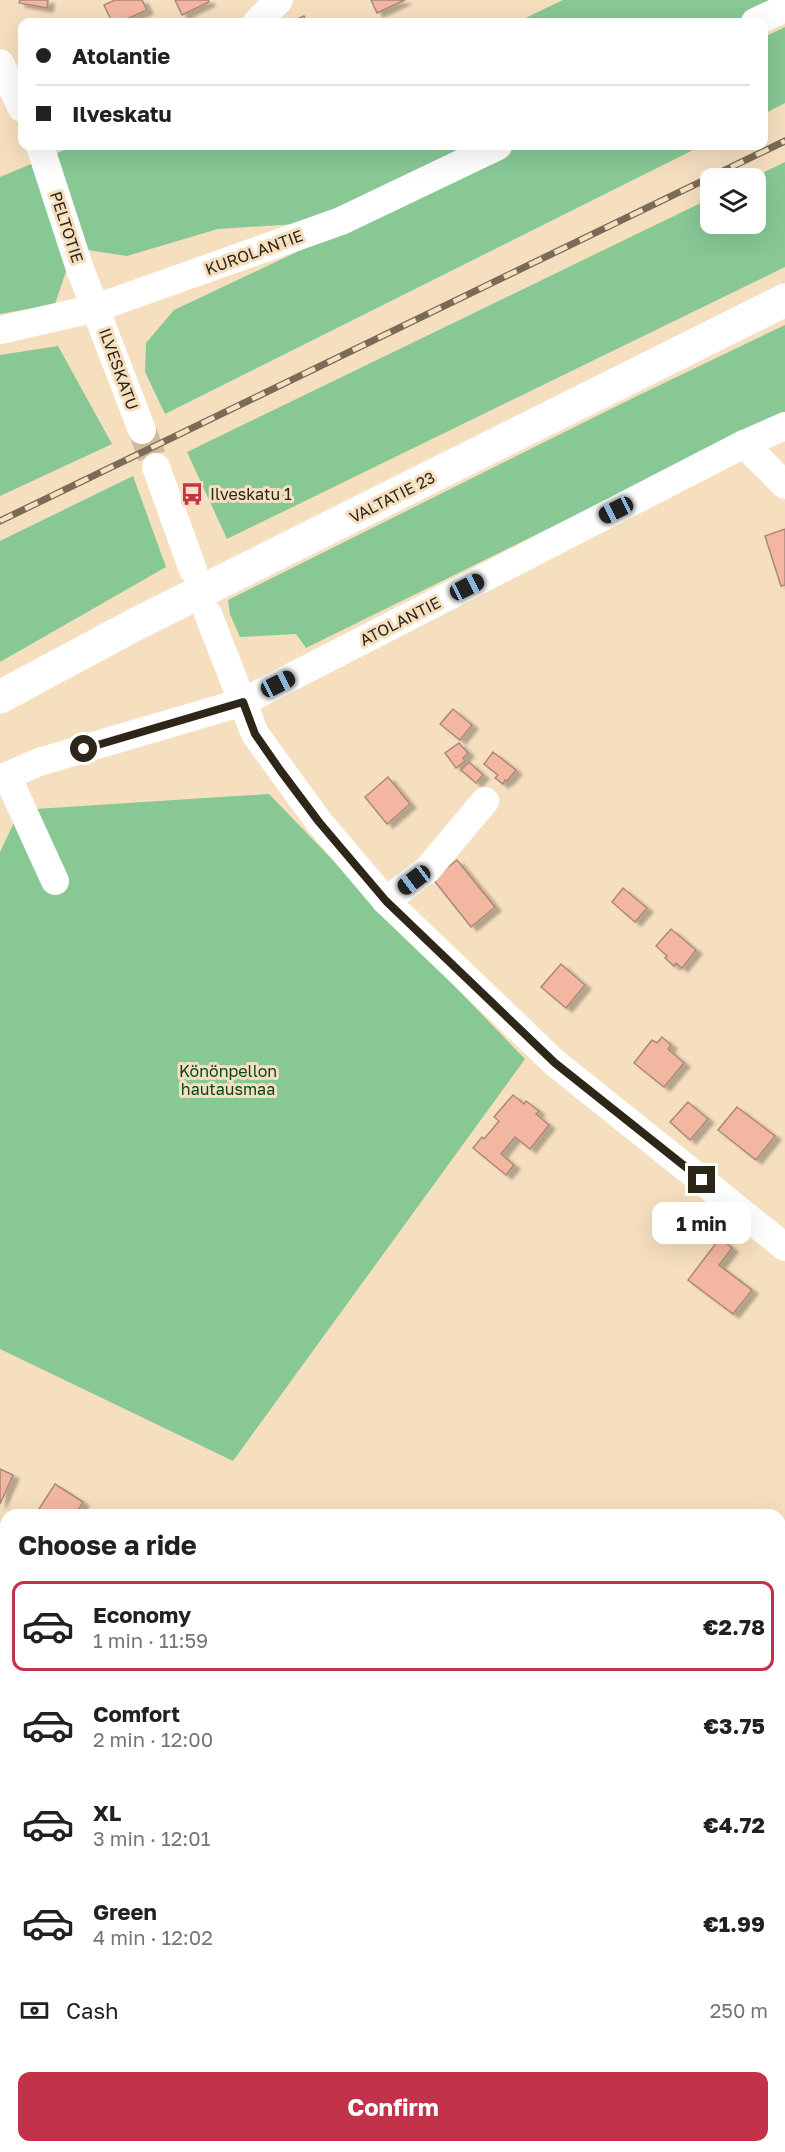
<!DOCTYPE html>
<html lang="en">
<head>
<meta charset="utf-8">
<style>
	body { margin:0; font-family:"Golos Text",sans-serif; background:#f6f6f6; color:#202124; height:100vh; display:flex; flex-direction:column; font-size:22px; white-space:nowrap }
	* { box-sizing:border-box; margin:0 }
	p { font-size:20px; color:#757577 }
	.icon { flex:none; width:33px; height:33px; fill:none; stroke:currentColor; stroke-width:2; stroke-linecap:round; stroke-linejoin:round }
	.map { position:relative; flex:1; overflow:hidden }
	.side { position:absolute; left:0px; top:1509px; width:786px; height:644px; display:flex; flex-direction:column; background:#fff; border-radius:18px 18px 0 0; box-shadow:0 6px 24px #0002 }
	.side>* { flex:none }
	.hud { position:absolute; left:18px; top:18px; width:750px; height:132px; border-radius:12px; box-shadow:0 6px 24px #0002; display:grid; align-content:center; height:132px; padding:0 18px; background:#fff }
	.buttons { position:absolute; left:700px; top:168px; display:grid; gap:12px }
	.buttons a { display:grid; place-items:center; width:66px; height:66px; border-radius:12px; background:#fff; box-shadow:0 6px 24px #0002; font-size:30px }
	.end { position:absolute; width:27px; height:27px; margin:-14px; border:8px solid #2f261a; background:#fff; box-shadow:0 0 0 3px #fff }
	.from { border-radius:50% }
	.bubble { position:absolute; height:42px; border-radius:12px; background:#fff; box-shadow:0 6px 24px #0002; font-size:20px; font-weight:700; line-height:42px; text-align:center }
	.car { position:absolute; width:18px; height:36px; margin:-18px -9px; border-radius:8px; box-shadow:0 0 4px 2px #0007; background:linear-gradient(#222 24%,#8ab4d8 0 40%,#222 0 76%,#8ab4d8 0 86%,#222 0) }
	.hud b { display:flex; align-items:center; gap:21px; height:57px; font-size:22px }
	.hud b+b { border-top:2px solid #e0e0e0 }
	.hud i { width:15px; height:15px; background:#202124 }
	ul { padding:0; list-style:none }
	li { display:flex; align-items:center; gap:18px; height:90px; margin:0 12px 9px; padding:0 6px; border:3px solid transparent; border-radius:12px }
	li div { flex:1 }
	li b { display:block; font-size:22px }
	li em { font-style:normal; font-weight:700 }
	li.selected { border-color:#c23249 }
	li>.icon { width:54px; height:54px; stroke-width:1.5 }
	h2 { padding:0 18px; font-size:27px; line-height:72px }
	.pay { display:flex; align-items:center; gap:15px; height:66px; padding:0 18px; font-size:22px }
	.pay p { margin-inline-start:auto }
	.primary-button { display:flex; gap:12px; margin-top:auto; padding:12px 18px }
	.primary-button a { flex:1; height:69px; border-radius:12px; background:#c23249; color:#fff; font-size:24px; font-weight:700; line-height:69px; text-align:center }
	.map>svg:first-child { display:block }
</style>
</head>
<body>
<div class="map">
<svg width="785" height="2152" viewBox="0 0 785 2152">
	<defs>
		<filter id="shadow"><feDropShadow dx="6" dy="4" stdDeviation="1.5" flood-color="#0004"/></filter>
	</defs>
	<rect width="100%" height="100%" fill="#f6dfbf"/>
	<g fill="#87c895">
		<polygon points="563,0 783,0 738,22 517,22"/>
		<polygon points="785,27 785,103 764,114 764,37"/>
		<polygon points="74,146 491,146 341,221 218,229 127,256 74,248 55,304 0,314 0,177"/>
		<polygon points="521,146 701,146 165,414 145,372 146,343 174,310"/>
		<polygon points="785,162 785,267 227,539 187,452 711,198 711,224 756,224 756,178 752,178"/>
		<polygon points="785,325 785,412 306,648 296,634 240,637 230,614 228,600 635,397"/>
		<polygon points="58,346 112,444 0,496 0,355"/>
		<polygon points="133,476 166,567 0,662 0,541"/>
		<polygon points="269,794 525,1059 233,1461 0,1349 0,852 20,810"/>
	</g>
	<g fill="#f3b7a1" stroke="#ac887b" stroke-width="1.5" filter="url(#shadow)">
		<polygon points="20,0 48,0 47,8 19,3"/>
		<polygon points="115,0 142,0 147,10 120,22 112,22 104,5"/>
		<polygon points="175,0 208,0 209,2 182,15"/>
		<polygon points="371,0 405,0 377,13"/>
		<polygon points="304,16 307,22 291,22"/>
		<polygon points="785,529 785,585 781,586 765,536"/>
		<polygon points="453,709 472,725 460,740 440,724"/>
		<polygon points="459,743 468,753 463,758 465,761 456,768 445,753"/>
		<polygon points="493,752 516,770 507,781 505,780 503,784 495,778 498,775 484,764"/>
		<polygon points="469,762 483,775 476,783 461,770"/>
		<polygon points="388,777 410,804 387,824 365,797"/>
		<polygon points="457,860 495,907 471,927 433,879"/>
		<polygon points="623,888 647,908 635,922 612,902"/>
		<polygon points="671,929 696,950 682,968 676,963 674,966 665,958 667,956 656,946"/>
		<polygon points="561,964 585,985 566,1008 541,987"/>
		<polygon points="662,1037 671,1045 668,1049 684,1063 664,1087 634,1063 652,1040 657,1043"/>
		<polygon points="513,1095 524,1104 526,1101 539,1111 536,1114 549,1125 530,1149 515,1137 501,1154 514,1165 506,1175 473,1148 482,1137 484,1139 499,1121 494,1117"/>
		<polygon points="688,1102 708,1119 690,1140 670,1122"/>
		<polygon points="737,1107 775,1136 756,1160 718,1130"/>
		<polygon points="720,1238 732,1248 719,1265 752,1290 733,1314 688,1280"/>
		<polygon points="0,1469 13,1475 0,1504"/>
		<polygon points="55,1484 83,1502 75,1515 35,1515"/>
		<polygon points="2,1659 6,1661 6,1764 0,1779 0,1665"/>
	</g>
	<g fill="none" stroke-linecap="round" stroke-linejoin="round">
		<polyline stroke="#ceba9e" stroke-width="28" stroke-dasharray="28 14" stroke-linecap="butt" points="142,430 156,467"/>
		<g stroke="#fff" stroke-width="28">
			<polyline points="257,22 279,0"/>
			<polyline points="755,22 785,8"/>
			<polyline points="0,63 22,108"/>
			<polyline points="40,146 80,269 142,430"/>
			<polyline points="0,330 96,308 341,221 498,146"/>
			<polyline points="744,444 785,485"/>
			<polyline points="156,467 193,570"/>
			<polyline points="208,614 255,734 319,822 386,901 555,1063 785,1247"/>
			<polyline points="7,776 55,881"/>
			<polyline points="0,779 39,762 243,702 744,444 785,426"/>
			<polyline points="386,901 428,869 485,801"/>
			<polyline points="0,1543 4,1537"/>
			<polyline points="780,1738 785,1738"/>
		</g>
		<polyline stroke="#fff" stroke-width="33" points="0,697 134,625 785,300"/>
		<g stroke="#7a6b58" stroke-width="7">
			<polyline id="rail" points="0,521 785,141"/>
		</g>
		<use href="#rail" stroke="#f6dfbf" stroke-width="4.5" stroke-dasharray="14" stroke-linecap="butt"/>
	</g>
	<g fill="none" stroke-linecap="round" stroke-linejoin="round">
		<polyline stroke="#2f261a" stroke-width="8" points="84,749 243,702 255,734 280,770 319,822 386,901 555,1063 702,1180"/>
	</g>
	<defs>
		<g id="bus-bare" transform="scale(1.8)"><path d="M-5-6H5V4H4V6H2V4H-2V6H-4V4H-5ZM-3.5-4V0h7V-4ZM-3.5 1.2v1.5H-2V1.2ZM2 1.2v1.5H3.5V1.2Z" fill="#c23249" stroke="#f6dfbf" stroke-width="2.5" paint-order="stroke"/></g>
	</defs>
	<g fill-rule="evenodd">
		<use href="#bus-bare" x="192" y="494"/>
	</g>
	<g text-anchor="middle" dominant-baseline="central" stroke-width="6" stroke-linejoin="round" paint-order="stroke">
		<g font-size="16" fill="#2f261a" stroke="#f6dfbf">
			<text transform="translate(67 227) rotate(72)">PELTOTIE</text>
			<text transform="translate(254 252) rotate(-20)">KUROLANTIE</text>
			<text transform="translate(119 369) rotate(70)">ILVESKATU</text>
			<text transform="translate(392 497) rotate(-27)">VALTATIE 23</text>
			<text transform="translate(400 621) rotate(-27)">ATOLANTIE</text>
		</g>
		<g font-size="16" fill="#2f261a" stroke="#f6dfbf" text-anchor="start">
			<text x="210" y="494">Ilveskatu 1</text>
		</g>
		<g font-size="16" fill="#01471d" stroke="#f6dfbf">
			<text x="228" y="1071">Könönpellon<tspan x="228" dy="18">hautausmaa</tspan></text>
		</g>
	</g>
</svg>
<div class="buttons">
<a><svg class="icon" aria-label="layers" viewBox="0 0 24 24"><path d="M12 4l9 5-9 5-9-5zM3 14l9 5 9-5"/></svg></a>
</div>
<i class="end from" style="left:84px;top:749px"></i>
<i class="end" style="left:702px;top:1180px"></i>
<div class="bubble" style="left:652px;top:1202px;width:99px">1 min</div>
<i class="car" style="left:616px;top:510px;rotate:243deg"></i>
<i class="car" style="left:467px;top:587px;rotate:63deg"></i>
<i class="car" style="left:278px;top:684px;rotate:63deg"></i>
<i class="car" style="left:414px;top:880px;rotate:233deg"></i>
<div class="hud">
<b><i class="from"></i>Atolantie</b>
<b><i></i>Ilveskatu</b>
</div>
<section class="side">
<h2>Choose a ride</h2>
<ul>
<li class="selected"><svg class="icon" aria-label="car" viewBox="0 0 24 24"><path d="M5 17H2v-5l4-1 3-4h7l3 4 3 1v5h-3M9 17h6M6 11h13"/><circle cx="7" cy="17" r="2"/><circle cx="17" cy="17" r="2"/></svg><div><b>Economy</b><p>1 min · 11:59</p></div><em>€2.78</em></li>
<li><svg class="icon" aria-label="car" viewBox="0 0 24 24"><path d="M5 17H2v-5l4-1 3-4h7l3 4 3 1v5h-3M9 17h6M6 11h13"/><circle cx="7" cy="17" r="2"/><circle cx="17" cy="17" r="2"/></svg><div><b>Comfort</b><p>2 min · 12:00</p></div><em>€3.75</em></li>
<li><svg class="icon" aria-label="car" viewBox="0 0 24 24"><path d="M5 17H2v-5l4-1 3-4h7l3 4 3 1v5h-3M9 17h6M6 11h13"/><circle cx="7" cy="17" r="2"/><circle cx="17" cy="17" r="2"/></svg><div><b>XL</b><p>3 min · 12:01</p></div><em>€4.72</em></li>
<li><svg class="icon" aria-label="car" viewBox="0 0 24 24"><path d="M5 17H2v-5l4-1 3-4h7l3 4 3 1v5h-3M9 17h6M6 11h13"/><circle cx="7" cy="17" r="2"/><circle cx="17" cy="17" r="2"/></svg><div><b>Green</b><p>4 min · 12:02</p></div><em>€1.99</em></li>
</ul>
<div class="pay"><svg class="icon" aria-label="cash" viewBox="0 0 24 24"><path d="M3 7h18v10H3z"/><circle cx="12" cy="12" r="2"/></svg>Cash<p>250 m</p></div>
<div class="primary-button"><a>Confirm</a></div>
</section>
</div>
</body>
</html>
